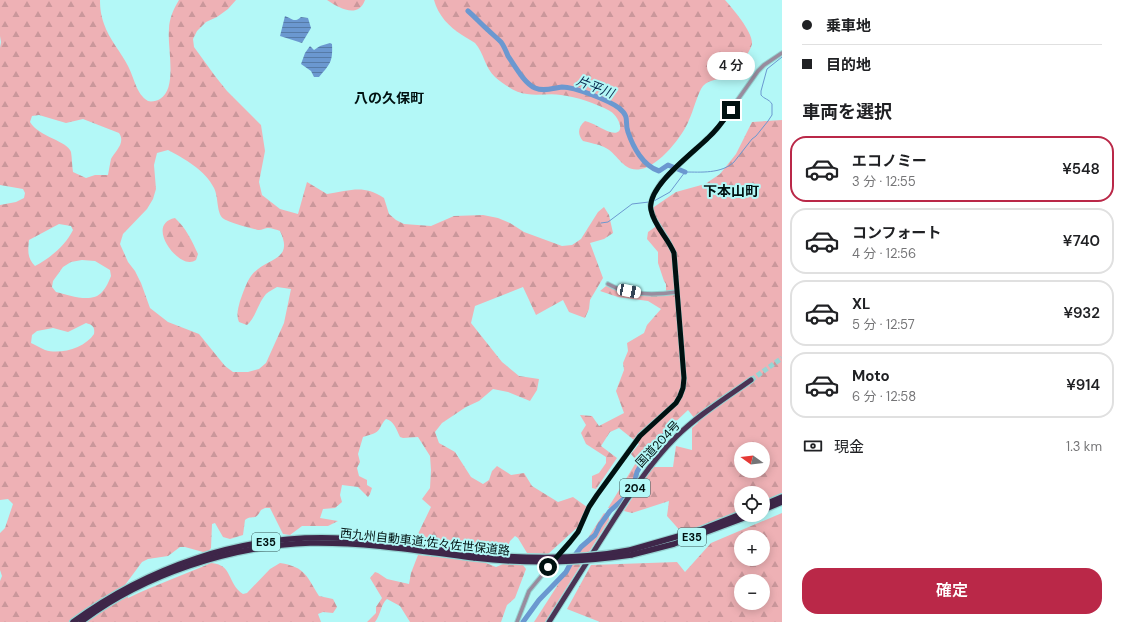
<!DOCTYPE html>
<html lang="ja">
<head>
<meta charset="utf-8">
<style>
	body { margin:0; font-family:"DM Sans","Noto Sans JP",sans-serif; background:#f6f6f6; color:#202124; height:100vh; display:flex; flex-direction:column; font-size:15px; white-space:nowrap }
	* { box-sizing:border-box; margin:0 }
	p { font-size:13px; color:#757577 }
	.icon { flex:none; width:22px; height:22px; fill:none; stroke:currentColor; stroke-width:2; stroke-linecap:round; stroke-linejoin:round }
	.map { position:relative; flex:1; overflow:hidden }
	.side { display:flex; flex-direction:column; background:#fff; width:340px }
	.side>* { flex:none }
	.top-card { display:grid; align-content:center; height:88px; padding:0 20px; background:#fff }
	.needle { width:26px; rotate:285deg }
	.buttons { position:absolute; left:734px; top:442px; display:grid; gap:8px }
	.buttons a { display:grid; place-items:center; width:36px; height:36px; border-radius:50%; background:#fff; box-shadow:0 2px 10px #0003; font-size:20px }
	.end { position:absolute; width:18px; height:18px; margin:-9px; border:5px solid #011; background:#fff; box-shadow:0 0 0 2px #fff }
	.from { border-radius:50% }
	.bubble { position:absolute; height:28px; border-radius:14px; background:#fff; box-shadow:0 2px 10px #0003; font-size:13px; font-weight:600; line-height:28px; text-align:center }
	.car { position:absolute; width:12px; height:24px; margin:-12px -6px; border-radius:5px; box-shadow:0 0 3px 1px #0007; background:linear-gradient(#fff 24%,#345 0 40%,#fff 0 76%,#345 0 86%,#fff 0) }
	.top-card b { display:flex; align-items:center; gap:14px; height:38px; font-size:15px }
	.top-card b+b { border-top:1px solid #e0e0e0 }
	.top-card i { width:10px; height:10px; background:#202124 }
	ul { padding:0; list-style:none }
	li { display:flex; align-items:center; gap:12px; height:66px; margin:0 8px 6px; padding:0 12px; border:2px solid #e0e0e0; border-radius:16px }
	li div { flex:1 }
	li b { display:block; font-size:15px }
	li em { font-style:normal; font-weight:600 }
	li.selected { border-color:#ba2848 }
	li>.icon { width:36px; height:36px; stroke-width:1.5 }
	h2 { padding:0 20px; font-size:18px; line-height:48px }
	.pay { display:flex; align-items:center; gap:10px; height:44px; padding:0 20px; font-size:15px }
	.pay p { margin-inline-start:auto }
	.primary-button { display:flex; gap:8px; margin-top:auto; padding:8px 20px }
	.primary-button a { flex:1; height:46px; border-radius:16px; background:#ba2848; color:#fff; font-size:16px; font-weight:600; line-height:46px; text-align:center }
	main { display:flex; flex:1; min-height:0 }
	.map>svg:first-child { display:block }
</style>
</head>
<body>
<main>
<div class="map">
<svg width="782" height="622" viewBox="0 0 782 622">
	<defs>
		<pattern id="forest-firs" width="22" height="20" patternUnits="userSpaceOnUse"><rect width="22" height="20" fill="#eeb1b5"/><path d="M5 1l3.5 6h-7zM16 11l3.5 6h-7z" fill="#ca979b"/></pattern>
		<pattern id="water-rules" width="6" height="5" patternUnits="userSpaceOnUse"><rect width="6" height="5" fill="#6b98d0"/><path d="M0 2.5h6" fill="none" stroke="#567ba7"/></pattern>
	</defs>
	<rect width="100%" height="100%" fill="#b3f8f7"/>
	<g fill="url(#forest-firs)" fill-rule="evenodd">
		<path d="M0,0H100C100,9 101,15 104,24C109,39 121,52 128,66C134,77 136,94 148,101C151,102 157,101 160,99C178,89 167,46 169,29C169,19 174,8 179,0H236L228,9L217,17L206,22L197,31L193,39L194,47L215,76L227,91L261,125L265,151L259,182L262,195L280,209L298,214L307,182L327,194C350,191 363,184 384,198L389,214L396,220L404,224L431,226L454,216L483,215L498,218L510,223L524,232L562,246L572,245L581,239L598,212L604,207L609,215L613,233L604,239L590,243L603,278L590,300L589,309L585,318L569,312L563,300L536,315L523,287L475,306L471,323L502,362L519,376L539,379L537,390L530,401L508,392L493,389L479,401L466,407L442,423L435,432L439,443L455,452L471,477L483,484L489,480L492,471L497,466L511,475L524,473L532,486L558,502L573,497L587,507L581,524L548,554L527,553L518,538L515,536L510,541L507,549C498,548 492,557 486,563L496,567L503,564L523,565L526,569L515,598L507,605L501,622H410L400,606L387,599C381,604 381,614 375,622H367L376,613V607L382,598L370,578L375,572L378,573L387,579L409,584L411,573L418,555L458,559L462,549L425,537L419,541L416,538L431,507L422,499L430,488L431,470L430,456L418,437L403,438L400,437C396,429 394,421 386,419C383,422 382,424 380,428C377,434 369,435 363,437L358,454L360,462L357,468L359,476L367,480V485L372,488L370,494L368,497L358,487L342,485L340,495L342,502L335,508L323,509L320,518L338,521L328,526H302L290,535L283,534L270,508H265L261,510C255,522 252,514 245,520L243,535L230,539L223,537L215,523L212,524L211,548L208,552H203L185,547H180L168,556L148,559L142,562L125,585L128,598C155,585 183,575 211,563C233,564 227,584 243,594L247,593L270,569L280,563C306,567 307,577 319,596L333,599L337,607L333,613L323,612L318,614L321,622H0V581L2,576L0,570V533L5,528L13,504L8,499L0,500V205L16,202L24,198L25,193L23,189L0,185V48L1,42L0,36ZM39,115L66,123L83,119L119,133C126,143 115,151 111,159C110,164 109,169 108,175H95L86,178L73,172C72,166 72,158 71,152C68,141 39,137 30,122L32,116ZM168,150C185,159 205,170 214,188C219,198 216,214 224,219C230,223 253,229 259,230C262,230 265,228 268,228C272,228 277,230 280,231C295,262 265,257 251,276C246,283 243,293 240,301C238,309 236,315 239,322L247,325C256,317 258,303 266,294C269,291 274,289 277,287L291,289L284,323L266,363L259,369L248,372H233L225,366L199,334L168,322L150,308L141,283L135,271L128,262L120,244L123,234L147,209L153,199L156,189L154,165L157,153ZM59,224L71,226L73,230C65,246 50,258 35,266C27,258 28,251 29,240ZM82,260L95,261L110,270L111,276C109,281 106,288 102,292C92,304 69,295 56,292L52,287L53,281L63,267L71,262ZM86,323C93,325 95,327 94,334C85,348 60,355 45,350C40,348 36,345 31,343L32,335L37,331L53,328L68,332Z"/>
		<path d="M327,0H365C358,19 339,8 327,0Z"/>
		<path d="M434,0H725C733,9 753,32 752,44C750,53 736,70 728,75C721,80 709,79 703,86C698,92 693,112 689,120C683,136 659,166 641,169C623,173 618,153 604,147C598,144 590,143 583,141C577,134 578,127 585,121C594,123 601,129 610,132C626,137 621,118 610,111C595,103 577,97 561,95C550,93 538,96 527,94C516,93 503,84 495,77C485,68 484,53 475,43C471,40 466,38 462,35C449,27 438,15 434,0Z"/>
		<path d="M782,120V493L763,501V493H741V510L683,534L667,516L669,501L632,513L624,511L652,467H673L676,446L692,450V428L698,423L688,410L647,449L627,492L615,509L608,508L637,461L631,454L639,444L619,428L610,432L601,446L617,458L596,489L592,488V476L599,473L606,463V457L586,444L581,433L586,425L580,415L592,416L599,426L624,413L616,391L624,370L623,363L628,351L627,343L644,333L647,325L661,309L648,301L618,297L600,291L606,286C625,293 645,297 666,295V284L664,281L658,263V252L647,239L648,232L658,225L651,209L676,192L705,184L720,174L736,154L752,122ZM741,449H763V471H741Z"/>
		<path d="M175,218C186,228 192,241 198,254L196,260C194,261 192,262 190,262C175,263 146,224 175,218Z"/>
		<polygon points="604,513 609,516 609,520 545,622 534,622"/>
		<path d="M782,513V622H600L567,609L591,565L677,562L685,572L711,543ZM741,537H763V559H741ZM741,581H763V603H741Z"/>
	</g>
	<g fill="url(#water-rules)">
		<path d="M285,16C293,19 294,23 301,17L308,18L311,28L302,43L280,36Z"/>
		<path d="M330,43L332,44C333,62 330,64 319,77H314L311,71L301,64L305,53L310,46L314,50L320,46Z"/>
	</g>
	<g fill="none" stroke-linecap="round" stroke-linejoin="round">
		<g stroke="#6b98d0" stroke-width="1">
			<path d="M654,201L670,192L685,172C701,172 721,174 734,162L752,139L756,136L768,121L772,115V104C769,99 764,99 761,95V91L767,69L782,57"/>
			<polyline points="601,223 608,222 632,204 649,202"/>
		</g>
		<g stroke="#6b98d0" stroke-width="5">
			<path d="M468,11C475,17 481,24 488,30C492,34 497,38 501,42C504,46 506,51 508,56C515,66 524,83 535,88C544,92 553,88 562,87C575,87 608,100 619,108C631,118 624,122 628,132C633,147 643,166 659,171L668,165L685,172"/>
			<polyline points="523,622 539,600 566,572 575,555 581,547 595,535 600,525 610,511 630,493 633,488 637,472 642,463 655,444 676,424"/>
		</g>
		<polyline stroke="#98d5d4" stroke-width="5" stroke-dasharray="5 2.5" stroke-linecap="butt" points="751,380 782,358"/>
		<g stroke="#96d3d2" stroke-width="5.5">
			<g id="tertiary">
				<path d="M608,284C628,296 655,295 677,292"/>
				<polyline points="557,557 570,542 578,532 589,507 597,495 640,435 676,403 680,396 683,388 684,379 674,253 668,241 653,217 650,205 653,195 661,182 717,129 758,71 764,65 782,53"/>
				<polyline points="517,622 529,591 553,562"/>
			</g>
		</g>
		<g stroke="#96d3d2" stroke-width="7">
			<path id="trunk" d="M549,622C568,592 587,562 606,532C627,499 648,465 676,437C698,415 726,398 751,380"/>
		</g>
		<g stroke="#96d3d2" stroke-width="8">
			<g id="motorway">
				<polyline points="763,505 782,497"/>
				<polyline points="763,510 782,502"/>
				<polyline points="630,550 700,530 741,514"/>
				<polyline points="631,555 674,544 752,515"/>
				<path d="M73,622C148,567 240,535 334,538C382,539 429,547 476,554"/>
				<path d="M81,622C144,574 231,546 310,543C365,542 421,551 475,558"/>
			</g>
		</g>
		<use href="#tertiary" stroke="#988c9e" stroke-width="3.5"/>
		<use href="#trunk" stroke="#4a3354" stroke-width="5"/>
		<use href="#motorway" stroke="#3e2649" stroke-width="5.5"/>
		<g stroke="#96d3d2" stroke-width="8" stroke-linecap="butt">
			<g id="motorway-bridge">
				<path d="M476,554C528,559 579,560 630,550"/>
				<path d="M475,558C531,564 576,563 631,555"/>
			</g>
		</g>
		<use href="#motorway-bridge" stroke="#3e2649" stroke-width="5.5"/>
	</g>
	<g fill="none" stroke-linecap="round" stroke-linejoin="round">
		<path stroke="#011" stroke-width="5" d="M548,567L570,542L578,532L589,507L597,495L640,436L676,403L680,396L683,388L684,378L674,253C668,238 654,226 651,210C646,187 693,153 708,138C717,130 724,120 731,110"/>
	</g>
	<g text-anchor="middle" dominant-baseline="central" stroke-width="4" stroke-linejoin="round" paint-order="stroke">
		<g fill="#b3f8f7" stroke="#365656" stroke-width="1">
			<rect x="620" y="479" width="30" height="18" rx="3"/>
			<rect x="678" y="528" width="28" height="18" rx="3"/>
			<rect x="252" y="533" width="28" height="18" rx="3"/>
		</g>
		<g font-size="11" font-weight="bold" fill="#011">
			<text x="635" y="488">204</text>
			<text x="692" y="537">E35</text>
			<text x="266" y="542">E35</text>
		</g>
		<g font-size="12" fill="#011" stroke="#b3f8f7">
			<text transform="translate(658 444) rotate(-47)">国道204号</text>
			<text transform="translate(425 542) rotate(6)">西九州自動車道;佐々佐世保道路</text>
		</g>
		<g font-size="13" font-style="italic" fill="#0c2c51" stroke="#b3f8f7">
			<text transform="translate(595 87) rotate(21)">片平川</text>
		</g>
		<g font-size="14" font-weight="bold" fill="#011" stroke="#b3f8f7">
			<text x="389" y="98">八の久保町</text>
			<text x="731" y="191">下本山町</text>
		</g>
	</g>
</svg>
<div class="buttons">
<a><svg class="needle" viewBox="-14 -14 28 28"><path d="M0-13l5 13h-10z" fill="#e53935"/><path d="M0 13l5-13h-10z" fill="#757577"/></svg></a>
<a><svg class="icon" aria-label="locate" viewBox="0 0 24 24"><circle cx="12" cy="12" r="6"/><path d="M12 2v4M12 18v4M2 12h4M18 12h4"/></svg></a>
<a>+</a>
<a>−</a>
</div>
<i class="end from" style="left:548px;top:567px"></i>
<i class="end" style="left:731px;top:110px"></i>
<div class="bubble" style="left:707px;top:52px;width:48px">4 分</div>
<i class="car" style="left:629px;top:291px;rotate:101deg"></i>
</div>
<section class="side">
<div class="top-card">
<b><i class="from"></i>乗車地</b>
<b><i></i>目的地</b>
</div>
<h2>車両を選択</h2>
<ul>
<li class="selected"><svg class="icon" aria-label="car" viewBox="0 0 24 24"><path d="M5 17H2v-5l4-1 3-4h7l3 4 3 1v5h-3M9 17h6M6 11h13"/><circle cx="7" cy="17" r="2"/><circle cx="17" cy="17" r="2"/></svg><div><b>エコノミー</b><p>3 分 · 12:55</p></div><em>¥548</em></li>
<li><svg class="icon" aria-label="car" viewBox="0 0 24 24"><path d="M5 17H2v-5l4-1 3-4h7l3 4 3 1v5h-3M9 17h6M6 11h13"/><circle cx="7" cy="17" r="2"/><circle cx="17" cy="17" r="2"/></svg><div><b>コンフォート</b><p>4 分 · 12:56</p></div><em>¥740</em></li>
<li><svg class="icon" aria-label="car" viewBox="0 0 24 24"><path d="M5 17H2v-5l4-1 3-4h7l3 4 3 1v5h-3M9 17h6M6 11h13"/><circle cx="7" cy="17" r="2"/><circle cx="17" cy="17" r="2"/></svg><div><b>XL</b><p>5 分 · 12:57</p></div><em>¥932</em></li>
<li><svg class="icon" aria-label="car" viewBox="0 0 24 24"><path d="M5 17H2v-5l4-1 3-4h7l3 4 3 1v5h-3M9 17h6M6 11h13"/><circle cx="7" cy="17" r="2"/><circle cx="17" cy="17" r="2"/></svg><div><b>Moto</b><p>6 分 · 12:58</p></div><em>¥914</em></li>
</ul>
<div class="pay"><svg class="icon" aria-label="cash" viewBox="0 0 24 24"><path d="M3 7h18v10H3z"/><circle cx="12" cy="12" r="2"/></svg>現金<p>1.3 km</p></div>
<div class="primary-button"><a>確定</a></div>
</section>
</main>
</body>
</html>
